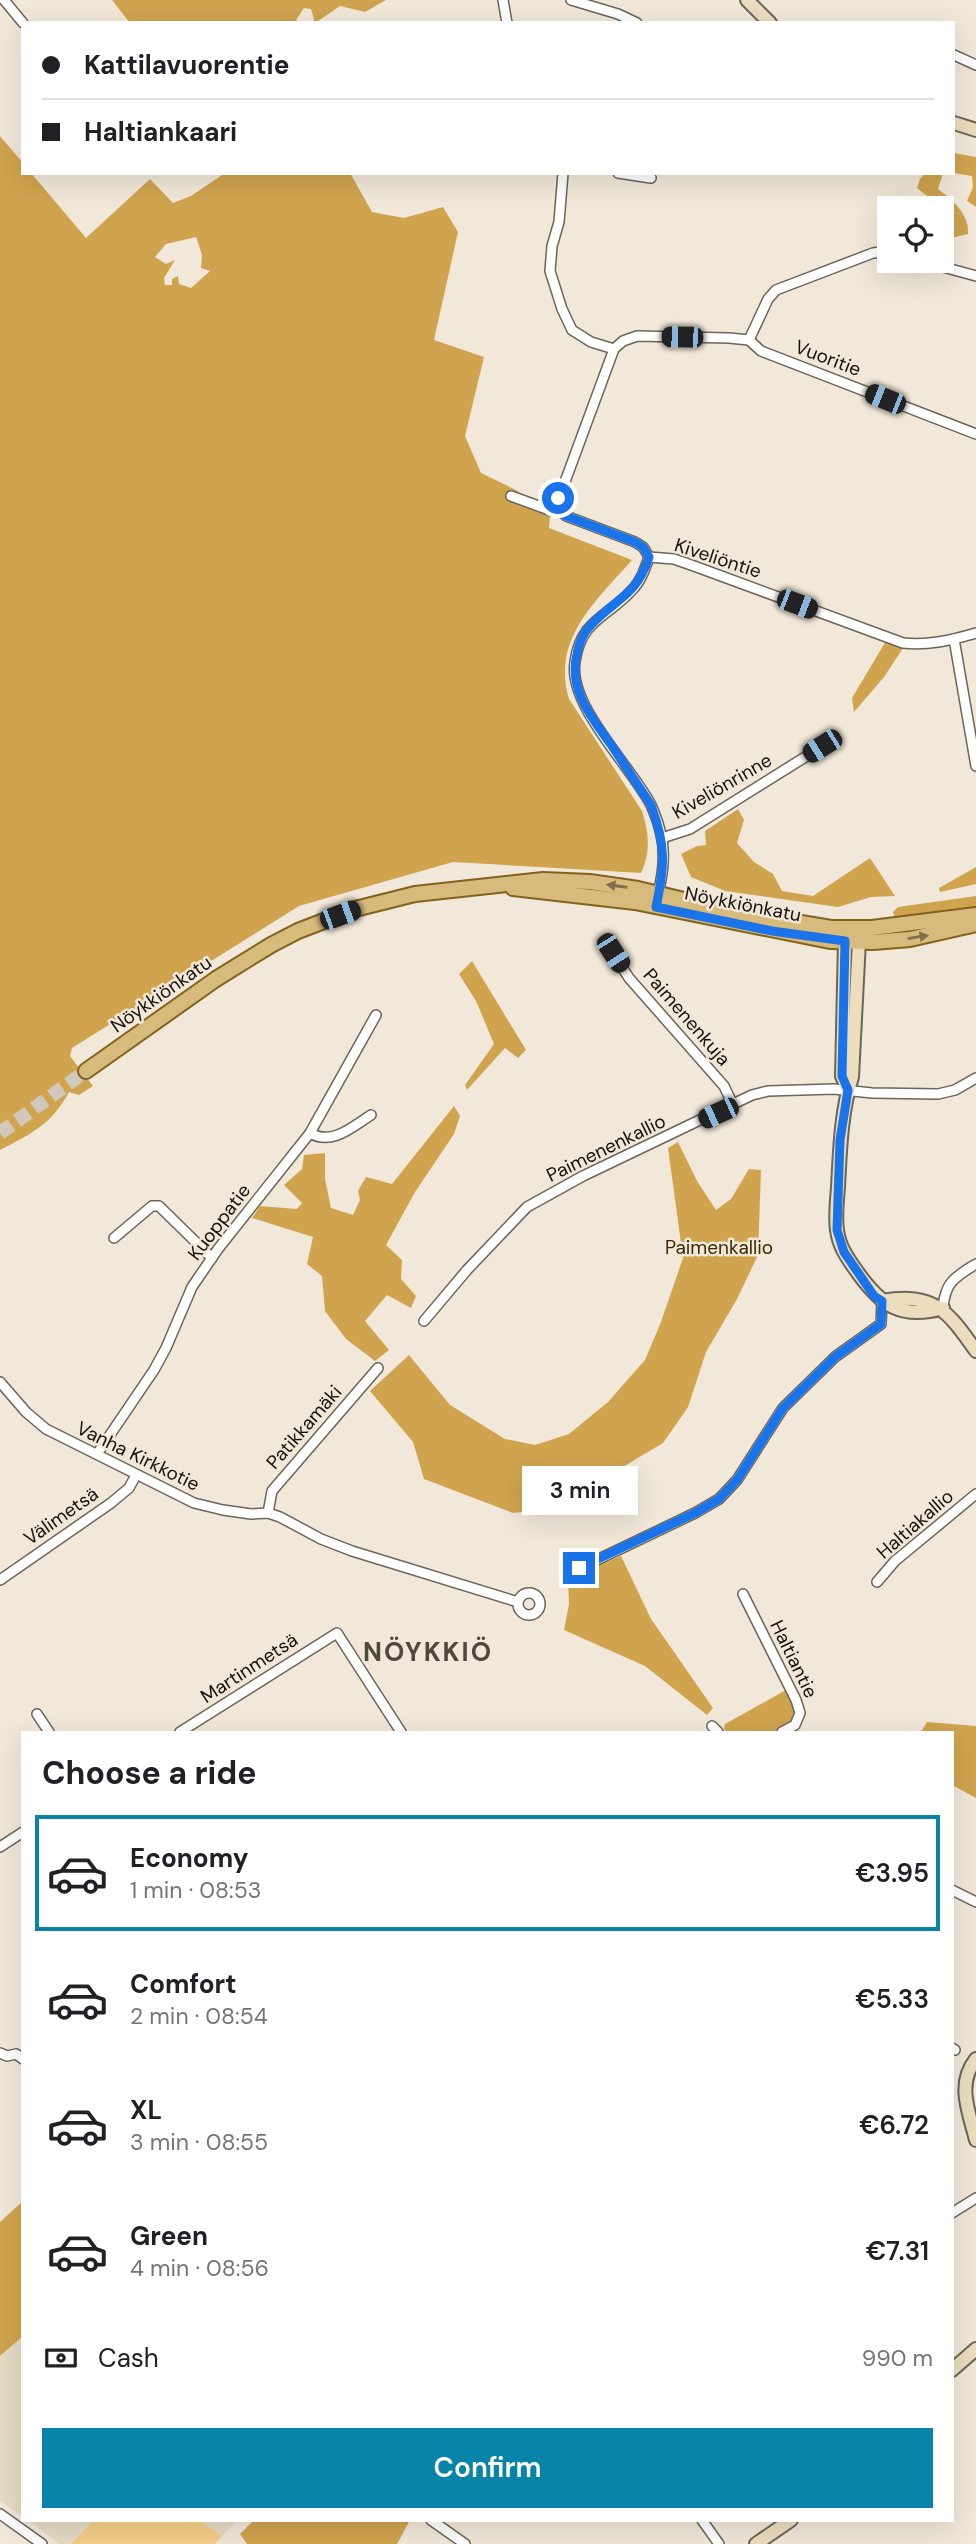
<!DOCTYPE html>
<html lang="en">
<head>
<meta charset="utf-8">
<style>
	body { margin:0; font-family:"DM Sans",sans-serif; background:#f6f6f6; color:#202124; height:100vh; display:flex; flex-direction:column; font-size:26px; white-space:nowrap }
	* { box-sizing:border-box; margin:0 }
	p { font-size:23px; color:#757577 }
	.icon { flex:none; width:38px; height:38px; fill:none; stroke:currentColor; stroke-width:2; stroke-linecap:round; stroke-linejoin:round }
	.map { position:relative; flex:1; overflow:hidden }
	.panel { position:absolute; left:21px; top:1731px; width:933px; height:791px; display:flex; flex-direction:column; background:#fff; border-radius:0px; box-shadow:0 7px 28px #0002 }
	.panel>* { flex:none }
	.top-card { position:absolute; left:21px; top:21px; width:934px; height:154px; border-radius:0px; box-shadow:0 7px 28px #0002; display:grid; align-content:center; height:154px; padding:0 21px; background:#fff }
	.controls { position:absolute; left:877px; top:196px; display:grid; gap:14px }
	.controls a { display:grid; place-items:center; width:77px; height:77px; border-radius:0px; background:#fff; box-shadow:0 7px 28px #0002; font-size:35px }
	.end { position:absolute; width:32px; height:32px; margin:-16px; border:9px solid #1a73e8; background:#fff; box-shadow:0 0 0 4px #fff }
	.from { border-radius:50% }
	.bubble { position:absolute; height:49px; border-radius:0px; background:#fff; box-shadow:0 7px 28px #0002; font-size:23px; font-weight:600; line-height:49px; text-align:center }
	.car { position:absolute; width:21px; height:42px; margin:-21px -10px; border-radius:9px; box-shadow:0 0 5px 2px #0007; background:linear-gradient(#222 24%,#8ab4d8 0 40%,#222 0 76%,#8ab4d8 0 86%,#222 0) }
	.top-card b { display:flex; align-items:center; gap:24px; height:66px; font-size:26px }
	.top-card b+b { border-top:2px solid #e0e0e0 }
	.top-card i { width:18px; height:18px; background:#202124 }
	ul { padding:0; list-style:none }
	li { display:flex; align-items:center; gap:21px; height:116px; margin:0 14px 10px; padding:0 7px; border:4px solid transparent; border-radius:0px }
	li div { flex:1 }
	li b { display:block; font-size:26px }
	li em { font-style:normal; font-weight:600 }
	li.current { border-color:#0784a8 }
	li>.icon { width:63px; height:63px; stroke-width:1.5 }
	h2 { padding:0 21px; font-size:32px; line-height:84px }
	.pay { display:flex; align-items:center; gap:18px; height:77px; padding:0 21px; font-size:26px }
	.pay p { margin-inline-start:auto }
	.cta { display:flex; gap:14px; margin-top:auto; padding:14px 21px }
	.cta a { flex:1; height:80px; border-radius:0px; background:#0784a8; color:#fff; font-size:28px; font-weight:600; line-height:80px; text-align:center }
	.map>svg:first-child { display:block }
</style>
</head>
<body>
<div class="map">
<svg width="976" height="2544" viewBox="0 0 976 2544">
	<rect width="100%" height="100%" fill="#f1e8d9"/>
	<g fill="#e7dbc5">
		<polygon points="23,2336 23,2517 0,2501 0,2356"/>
		<polygon points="27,2520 94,2520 70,2544 60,2544"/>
		<polygon points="199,2520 238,2520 222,2536"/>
	</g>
	<polygon fill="#f5cf89" points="94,2520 199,2520 222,2536 215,2544 70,2544"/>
	<g fill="#d0a44f" fill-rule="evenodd">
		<polygon points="112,0 386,0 365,12 340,6 315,23 311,9 304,8 296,20 300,23 130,23"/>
		<path d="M0,136L23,163V173H31L86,238L150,179L173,203L191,196L225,173H350L372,212L404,218L443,207L458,232L434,340L484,357L465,436L481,473L518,491L529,507L550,516L549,528L632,560C596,601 551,639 569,699L642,811C649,833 651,852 641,873L453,862L299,906L72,1048L70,1056L93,1086L79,1095L69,1092C52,1124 31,1134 0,1150ZM196,237L202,255L201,268L210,271L191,288L179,284L178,276L172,279V285H165L164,278L175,260L166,264L155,257L166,244Z"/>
		<polygon points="954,153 976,157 976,207 967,201 973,187 972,176 954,173"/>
		<path d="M925,173H943L938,189C952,199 970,215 968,234L947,239L943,235L942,208L917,188L920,179Z"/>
		<polygon points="886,641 903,648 884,677 854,712 852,698"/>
		<polygon points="738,809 744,820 737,843 754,862 773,874 782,891 813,896 870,858 895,896 871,897 838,907 725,891 691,877 681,854 697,846 706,845 705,831"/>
		<polygon points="976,867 976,884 940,892 939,888"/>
		<polygon points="976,896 976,909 895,918 893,912 898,907"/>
		<polygon points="472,961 526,1050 518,1058 505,1048 467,1090 465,1085 494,1044 476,1001 459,974"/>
		<polygon points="454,1106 460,1116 454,1134 415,1192 386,1245 402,1260 401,1279 416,1296 411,1308 387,1295 365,1321 389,1350 375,1361 346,1339 325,1311 322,1276 307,1264 313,1237 252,1218 260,1206 297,1209 302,1203 284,1185 302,1169 304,1155 325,1153 325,1179 331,1208 353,1215 360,1200 358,1191 366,1177 392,1184"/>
		<polygon points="678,1142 697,1181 716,1210 731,1199 749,1169 761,1170 758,1255 737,1299 706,1352 688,1407 663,1443 554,1508 513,1513 424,1479 413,1442 370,1391 409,1355 450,1405 505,1439 535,1445 569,1434 608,1402 645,1360 661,1322 683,1258 668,1148"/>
		<polygon points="621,1556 651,1619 713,1708 707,1715 645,1666 564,1630 569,1604 568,1579"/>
		<polygon points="786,1690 795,1710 793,1721 774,1732 727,1732 724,1729 725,1724"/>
		<polygon points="927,1722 976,1726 976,1798 952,1785 952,1732 921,1732"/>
		<polygon points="23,2201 23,2336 0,2356 0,2222"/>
		<polygon points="254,2520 410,2520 397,2544 247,2544 240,2534"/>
	</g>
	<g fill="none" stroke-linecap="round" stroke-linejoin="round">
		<polyline stroke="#d0c8ba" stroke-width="14" stroke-dasharray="14 7" stroke-linecap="butt" points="0,1133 86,1071"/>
		<g stroke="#6c6558" stroke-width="12">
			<g id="street">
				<polyline points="4,0 23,23"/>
				<polyline points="503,0 507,23"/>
				<polyline points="571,0 618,14 637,23"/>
				<polyline points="954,55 976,65"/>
				<polyline points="563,173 559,222 552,246 550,271 562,309 572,330 591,342 614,349"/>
				<polyline points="618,173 651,178"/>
				<polyline points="921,261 976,276"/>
				<polyline points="749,340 761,351 976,434"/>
				<polyline points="511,496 552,511 560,510"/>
				<path d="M649,557L674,559L694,566L903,643C927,646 952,640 976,633"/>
				<polyline points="954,639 976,766"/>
				<polyline points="662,838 690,829 834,739"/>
				<path d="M657,898C662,879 666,855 661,835C659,825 655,814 651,805C631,766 568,706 575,662C581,619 607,618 632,590C641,581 645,569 649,557L643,547L635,542L566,516L560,510L559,498L614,349L623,341L637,336L729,338L749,340L768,299L776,290L873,253L889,251"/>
				<polyline points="613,953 629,978 724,1086 733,1105"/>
				<path d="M310,1133C332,1146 352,1127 371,1115"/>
				<polyline points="114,1238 152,1206 159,1206 212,1258"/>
				<path d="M943,1308C945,1282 955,1277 976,1264"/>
				<polyline points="424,1321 467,1270 527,1207 583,1176 752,1095 768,1091 834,1089 872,1093 938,1094 955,1090 976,1078"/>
				<polyline points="0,1382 26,1412 46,1429 194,1503 223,1510 251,1514 268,1513 280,1517 321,1539 352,1551 518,1602"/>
				<polyline points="97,1454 154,1370 166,1348 192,1287 218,1249 310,1133 376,1015"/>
				<polyline points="268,1513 272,1491 378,1368"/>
				<polyline points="572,1572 695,1513 719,1499 737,1480 783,1408 835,1357 881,1324 882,1301"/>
				<polyline points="0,1580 111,1503 129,1488 136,1475"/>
				<polyline points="877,1582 895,1561 976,1494"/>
				<circle cx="529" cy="1604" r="11"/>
				<polyline points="743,1594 796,1700 800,1713 795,1725 782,1732"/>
				<polyline points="37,1714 49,1732"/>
				<polyline points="712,1726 718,1732"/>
				<polyline points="180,1732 337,1633 401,1732"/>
				<polyline points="0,1847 23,1832"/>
				<polyline points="952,1890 976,1902"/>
				<polyline points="952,2048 955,2050"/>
				<polyline points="0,2053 7,2056 16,2054 23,2059"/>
				<polyline points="952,2213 976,2198"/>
				<polyline points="0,2514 42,2544"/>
				<polyline points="431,2520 465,2544"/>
				<polyline points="702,2520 719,2544"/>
			</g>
		</g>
		<g stroke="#6c6558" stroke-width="16">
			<g id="secondary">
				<polyline points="747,0 770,23"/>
				<polyline points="954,123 976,130"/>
				<path d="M856,934L859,941L852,1077C841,1112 840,1150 838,1187C837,1201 835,1216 837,1230C839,1247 848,1259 858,1273C881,1305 901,1320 943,1308"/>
				<polyline points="848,1090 842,1076 845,941 849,934"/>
				<path d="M882,1301C934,1292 948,1311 976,1351"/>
				<path d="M976,2059C956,2084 969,2112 976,2140"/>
				<polyline points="952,2370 976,2349"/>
				<polyline points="756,2544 791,2520"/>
			</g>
		</g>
		<g stroke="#82621d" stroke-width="18">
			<g id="primary">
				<polyline points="513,888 635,902 830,941 873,942 910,939 976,924"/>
				<polyline points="86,1071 216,979 271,945 298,931 355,909 415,894 543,880 590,882 638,889 730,911 831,928 872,928 976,915"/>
			</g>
		</g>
		<use href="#street" stroke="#fff" stroke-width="9"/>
		<use href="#secondary" stroke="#ebddbe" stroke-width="12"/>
		<use href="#primary" stroke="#d7bb7c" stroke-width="14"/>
	</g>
	<defs><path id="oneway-solid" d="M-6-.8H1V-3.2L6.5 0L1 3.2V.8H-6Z" transform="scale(1.75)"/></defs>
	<g fill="#806f4a">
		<use href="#oneway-solid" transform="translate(617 886) rotate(-172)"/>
		<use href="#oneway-solid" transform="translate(918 937) rotate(-9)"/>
	</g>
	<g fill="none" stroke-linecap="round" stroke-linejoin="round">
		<path stroke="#1a73e8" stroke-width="9" d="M558,498L560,510L566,516L635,542L643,547L649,557C636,597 616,598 591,625C583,633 579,643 577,654C568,690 592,718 612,746C625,766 638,785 651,805C666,846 665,865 656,907L772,931L845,941L842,1076L848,1090L840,1140L837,1230L844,1252L874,1296L882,1301L881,1324L835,1357L783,1408L737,1480L719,1499L695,1513L579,1568"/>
	</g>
	<g text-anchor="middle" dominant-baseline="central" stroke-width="5" stroke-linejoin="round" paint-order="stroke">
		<g font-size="19" fill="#15120d" stroke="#f1e8d9">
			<text transform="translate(828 358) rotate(21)">Vuoritie</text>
			<text transform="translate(718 558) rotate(18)">Kiveliöntie</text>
			<text transform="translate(722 786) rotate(-30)">Kiveliönrinne</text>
			<text transform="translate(743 904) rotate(11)">Nöykkiönkatu</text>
			<text transform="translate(161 994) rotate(-35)">Nöykkiönkatu</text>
			<text transform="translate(687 1017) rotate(49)">Paimenenkuja</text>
			<text transform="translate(606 1148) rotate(-26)">Paimenenkallio</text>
			<text transform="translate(219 1222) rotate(-53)">Kuoppatie</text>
			<text transform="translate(304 1427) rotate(-49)">Patikkamäki</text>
			<text transform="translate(138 1456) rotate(26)">Vanha Kirkkotie</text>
			<text transform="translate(61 1516) rotate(-35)">Välimetsä</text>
			<text transform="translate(915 1524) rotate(-41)">Haltiakallio</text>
			<text transform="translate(794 1659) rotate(64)">Haltiantie</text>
			<text transform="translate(249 1668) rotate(-33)">Martinmetsä</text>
		</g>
		<g font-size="19" fill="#3a2802" stroke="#f1e8d9">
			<text x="719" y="1247">Paimenkallio</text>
		</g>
		<g font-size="26" font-weight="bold" letter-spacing="2" fill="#50483c" stroke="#f1e8d9">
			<text x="428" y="1652">NÖYKKIÖ</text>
		</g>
	</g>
</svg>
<div class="controls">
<a><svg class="icon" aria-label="locate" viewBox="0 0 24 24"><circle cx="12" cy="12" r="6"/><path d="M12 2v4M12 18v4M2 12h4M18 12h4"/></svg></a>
</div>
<i class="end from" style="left:558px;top:498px"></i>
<i class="end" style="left:579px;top:1568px"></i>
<div class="bubble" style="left:522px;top:1466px;width:116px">3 min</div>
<i class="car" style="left:682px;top:337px;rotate:271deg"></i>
<i class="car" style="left:885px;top:399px;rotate:292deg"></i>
<i class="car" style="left:797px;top:604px;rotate:111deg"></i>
<i class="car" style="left:822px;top:746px;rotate:238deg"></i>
<i class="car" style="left:340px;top:915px;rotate:70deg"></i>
<i class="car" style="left:613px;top:953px;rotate:147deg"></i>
<i class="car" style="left:718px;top:1113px;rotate:245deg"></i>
<div class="top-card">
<b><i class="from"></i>Kattilavuorentie</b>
<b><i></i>Haltiankaari</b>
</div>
<section class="panel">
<h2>Choose a ride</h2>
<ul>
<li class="current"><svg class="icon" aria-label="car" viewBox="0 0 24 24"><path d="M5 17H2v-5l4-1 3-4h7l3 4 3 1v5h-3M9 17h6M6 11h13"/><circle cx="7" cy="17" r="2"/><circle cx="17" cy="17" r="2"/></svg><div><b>Economy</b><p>1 min · 08:53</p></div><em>€3.95</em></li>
<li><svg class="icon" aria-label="car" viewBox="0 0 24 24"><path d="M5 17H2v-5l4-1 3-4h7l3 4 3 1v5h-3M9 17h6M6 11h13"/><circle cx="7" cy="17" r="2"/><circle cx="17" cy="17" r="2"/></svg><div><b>Comfort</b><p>2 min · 08:54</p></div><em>€5.33</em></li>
<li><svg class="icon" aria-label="car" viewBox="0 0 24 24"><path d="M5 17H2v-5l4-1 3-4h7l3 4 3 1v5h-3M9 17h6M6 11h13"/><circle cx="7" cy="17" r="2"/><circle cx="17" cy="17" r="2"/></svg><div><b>XL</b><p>3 min · 08:55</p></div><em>€6.72</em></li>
<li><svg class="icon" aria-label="car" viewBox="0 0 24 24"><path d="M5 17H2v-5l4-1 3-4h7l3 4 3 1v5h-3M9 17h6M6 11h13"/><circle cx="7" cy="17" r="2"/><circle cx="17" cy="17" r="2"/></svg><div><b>Green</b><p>4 min · 08:56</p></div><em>€7.31</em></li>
</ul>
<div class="pay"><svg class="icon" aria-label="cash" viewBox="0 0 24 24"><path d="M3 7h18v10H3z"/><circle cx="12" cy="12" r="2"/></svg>Cash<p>990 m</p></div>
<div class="cta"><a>Confirm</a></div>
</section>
</div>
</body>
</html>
